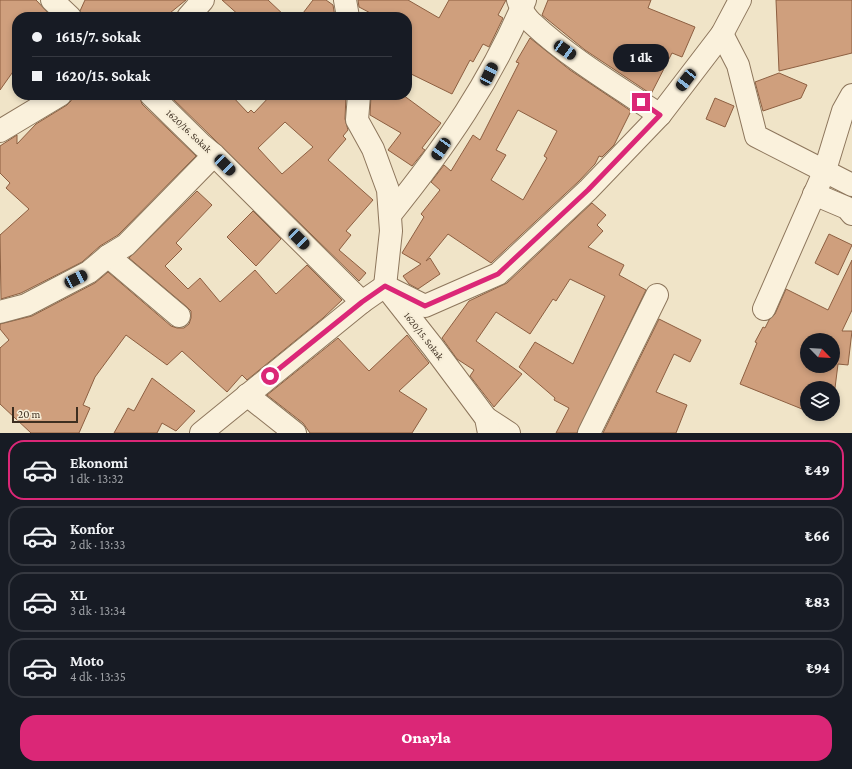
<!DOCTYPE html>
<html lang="tr">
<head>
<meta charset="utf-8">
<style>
	body { margin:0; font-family:"Crimson Pro",serif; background:#242831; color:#f1f3f6; height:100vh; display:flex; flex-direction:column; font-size:15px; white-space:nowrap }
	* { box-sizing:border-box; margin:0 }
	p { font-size:13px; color:#9ea1a6 }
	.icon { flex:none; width:22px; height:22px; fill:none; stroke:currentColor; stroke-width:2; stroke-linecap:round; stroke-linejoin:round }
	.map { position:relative; height:433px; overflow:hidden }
	.side { display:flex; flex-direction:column; background:#171b24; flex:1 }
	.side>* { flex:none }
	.top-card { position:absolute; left:12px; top:12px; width:400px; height:88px; border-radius:16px; box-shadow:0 2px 6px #0003; display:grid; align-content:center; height:88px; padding:0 20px; background:#171b24 }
	.needle { width:26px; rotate:115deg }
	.controls { position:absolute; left:800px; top:333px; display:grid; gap:8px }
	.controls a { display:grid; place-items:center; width:40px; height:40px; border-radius:50%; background:#171b24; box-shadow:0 2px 6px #0003; font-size:20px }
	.scale { position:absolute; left:12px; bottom:10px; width:66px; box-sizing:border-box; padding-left:4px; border:2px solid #3d2e20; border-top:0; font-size:11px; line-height:14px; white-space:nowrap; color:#3d2e20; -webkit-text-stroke:3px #f7eed8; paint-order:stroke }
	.end { position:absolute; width:18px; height:18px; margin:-9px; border:5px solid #db2777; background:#fff; box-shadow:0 0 0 2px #fff }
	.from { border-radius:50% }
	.bubble { position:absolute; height:28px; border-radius:14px; background:#171b24; box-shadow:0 2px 6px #0003; font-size:13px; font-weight:800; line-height:28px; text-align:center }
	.car { position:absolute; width:12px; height:24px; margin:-12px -6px; border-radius:5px; box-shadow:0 0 3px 1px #0007; background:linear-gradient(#222 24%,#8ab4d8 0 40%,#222 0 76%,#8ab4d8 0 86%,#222 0) }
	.top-card b { display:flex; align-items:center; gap:14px; height:38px; font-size:15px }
	.top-card b+b { border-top:1px solid #363941 }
	.top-card i { width:10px; height:10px; background:#f1f3f6 }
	ul { padding:7px 0 0; list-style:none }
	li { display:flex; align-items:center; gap:12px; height:60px; margin:0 8px 6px; padding:0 12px; border:2px solid #363941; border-radius:16px }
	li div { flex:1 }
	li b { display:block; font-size:15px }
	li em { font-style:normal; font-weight:800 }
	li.current { border-color:#db2777 }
	li>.icon { width:36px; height:36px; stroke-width:1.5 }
	.button { display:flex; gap:8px; margin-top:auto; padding:8px 20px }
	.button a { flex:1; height:46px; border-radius:16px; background:#db2777; color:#fff; font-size:16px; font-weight:800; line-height:46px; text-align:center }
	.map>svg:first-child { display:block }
</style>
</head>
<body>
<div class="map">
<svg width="852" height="433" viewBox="0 0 852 433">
	<rect width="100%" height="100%" fill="#f0e4c8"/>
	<g fill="#cf9f7d" stroke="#8d5f41" fill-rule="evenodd">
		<polygon points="0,0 36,0 52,17 17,17 17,66 0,90"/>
		<polygon points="85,0 186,0 165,17 82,17 80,11"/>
		<polygon points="222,0 268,0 286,17 241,17"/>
		<polygon points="313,0 326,0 333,5 335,17 300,17"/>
		<polygon points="358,0 408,0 439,18 449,0 506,0 498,15 503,18 489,47 483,44 473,62 470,60 452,94 407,72 407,17 378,17 359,7"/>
		<polygon points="548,0 651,0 648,8 695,27 682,57 672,53 651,94 585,50 542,15"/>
		<polygon points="776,0 852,0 852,53 779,71"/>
		<path d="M530,38L570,70L631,111L614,145L602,157L599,156L595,164L579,181L491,263L448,234L426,261L430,258L440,274L418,289L409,284L403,276L421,264L402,253L424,217L421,214L440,190L431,182L444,165L451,171L473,135L480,140L519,63L516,62ZM518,110L557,131L544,156L547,158L523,200L491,180L506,155L496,150Z"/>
		<polygon points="779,73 807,85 801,98 763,111 755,82"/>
		<polygon points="72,95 139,95 142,104 196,156 118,235 100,246 82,262 21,293 1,299 0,235 29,209 6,188 10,183 0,173 0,146 17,135 17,144 36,124 67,105 71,101"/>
		<path d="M169,95H231L248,113L251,110L254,113L271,95H346L345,119L348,130L343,136L346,139L328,160L373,200L346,231L351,235L339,250L366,273L359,281ZM285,122L313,147L282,174L258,148Z"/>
		<polygon points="371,95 403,95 441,123 422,148 425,150 412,166 388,150 401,133 370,115"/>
		<polygon points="715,98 734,106 725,127 706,119"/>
		<polygon points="197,191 212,205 176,243 182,249 165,266 188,289 200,278 220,302 255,270 276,294 307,265 342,300 323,318 247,380 242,375 227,392 182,351 167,365 126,335 95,377 83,405 90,408 79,433 31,433 0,404 0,348 9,340 0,329 0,324 32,316 95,283 108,272 171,326 177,328 184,328 189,324 191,318 191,311 187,307 129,258"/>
		<polygon points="592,203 606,215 597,225 603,231 588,247 624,265 619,275 646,290 577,433 556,433 569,408 554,400 555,398 519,367 535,342 573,364 605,296 570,279 556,301 553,299 530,334 496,312 476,341 522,374 494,407 470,376 474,370 457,359 442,338 469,301 507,283"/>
		<polygon points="253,211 281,239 256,266 227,237"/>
		<polygon points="829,234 852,245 838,275 815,263"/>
		<path d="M852,260V310L842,331H852L848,365L838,364L833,404V388H807V411L740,384L757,343L755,342L763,327L765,328L769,320L775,314L786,289L828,310ZM807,340H833V366H807Z"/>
		<polygon points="659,319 701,340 690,362 674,354 656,392 687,405 676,433 603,433"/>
		<polygon points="407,335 429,363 399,391 427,409 412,433 310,433 303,423 267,395 338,338 369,371"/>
		<polygon points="152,378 195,411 176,431 162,423 157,433 114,433 128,408 134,411"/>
	</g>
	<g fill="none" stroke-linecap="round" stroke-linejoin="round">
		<g stroke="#8d765c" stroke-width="24">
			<g id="minor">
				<polyline points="52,0 70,17"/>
				<path d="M518,0C521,9 525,17 532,23C568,57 618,87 660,115"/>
				<polyline points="188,17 203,0"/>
				<polyline points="722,34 738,65 756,136 852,185"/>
				<polyline points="151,95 202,145 214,155 362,302"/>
				<polyline points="0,131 60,95"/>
				<path d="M390,215C445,147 491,81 525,0"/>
				<polyline points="108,256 179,316"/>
				<polyline points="764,309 825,170 843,111 852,95"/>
				<polyline points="0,312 26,305 89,272 108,256 126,245 214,155"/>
				<polyline points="247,395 295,433"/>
				<polyline points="486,418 509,433"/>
				<polyline points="589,433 657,295"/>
			</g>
		</g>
		<g stroke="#8d765c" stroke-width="24">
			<g id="tertiary">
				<polyline points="345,0 348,17"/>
				<polyline points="359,95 357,120 373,149 388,190 391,231 385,286 433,347 486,418 489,433"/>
				<polyline points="814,194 847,208 852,214"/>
				<polyline points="201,433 362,302 385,286 425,306 498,274 588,190 660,115 722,34 740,0"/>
			</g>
		</g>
		<use href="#minor" stroke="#faf1dc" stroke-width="22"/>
		<use href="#tertiary" stroke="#faf1dc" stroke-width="22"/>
	</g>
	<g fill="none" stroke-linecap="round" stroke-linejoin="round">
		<polyline stroke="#db2777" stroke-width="5" points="270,376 362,302 385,286 425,306 498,274 588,190 660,115 641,102"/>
	</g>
	<g text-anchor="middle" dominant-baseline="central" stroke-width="4" stroke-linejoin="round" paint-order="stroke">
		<g font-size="10" fill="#3d2e20" stroke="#f7eed8">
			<text transform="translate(189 131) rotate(43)">1620/16. Sokak</text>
			<text transform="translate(424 336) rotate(52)">1620/15. Sokak</text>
		</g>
	</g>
</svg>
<div class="controls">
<a><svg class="needle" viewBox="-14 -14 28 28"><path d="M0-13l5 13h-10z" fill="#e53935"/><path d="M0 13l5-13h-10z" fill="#9ea1a6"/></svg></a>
<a><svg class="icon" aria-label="layers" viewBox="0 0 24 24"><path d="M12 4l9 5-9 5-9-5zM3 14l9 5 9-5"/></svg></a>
</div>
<div class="scale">20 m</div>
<i class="end from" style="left:270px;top:376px"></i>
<i class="end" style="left:641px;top:102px"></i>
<div class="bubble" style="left:613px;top:44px;width:56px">1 dk</div>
<i class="car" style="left:565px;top:50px;rotate:125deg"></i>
<i class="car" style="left:489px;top:74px;rotate:26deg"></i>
<i class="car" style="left:686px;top:80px;rotate:218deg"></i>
<i class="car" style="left:441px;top:149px;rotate:214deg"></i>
<i class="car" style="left:225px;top:165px;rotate:135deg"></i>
<i class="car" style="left:299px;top:239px;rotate:135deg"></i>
<i class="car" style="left:76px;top:279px;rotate:63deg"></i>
<div class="top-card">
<b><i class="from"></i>1615/7. Sokak</b>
<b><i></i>1620/15. Sokak</b>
</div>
</div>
<section class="side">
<ul>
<li class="current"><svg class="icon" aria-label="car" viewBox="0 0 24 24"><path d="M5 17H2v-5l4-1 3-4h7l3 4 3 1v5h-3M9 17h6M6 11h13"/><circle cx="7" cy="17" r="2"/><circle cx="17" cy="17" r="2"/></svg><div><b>Ekonomi</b><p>1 dk · 13:32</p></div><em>₺49</em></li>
<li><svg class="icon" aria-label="car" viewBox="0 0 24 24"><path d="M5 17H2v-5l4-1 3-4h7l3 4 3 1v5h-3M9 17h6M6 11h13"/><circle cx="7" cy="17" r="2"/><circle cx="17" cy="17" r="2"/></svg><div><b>Konfor</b><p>2 dk · 13:33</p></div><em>₺66</em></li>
<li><svg class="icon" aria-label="car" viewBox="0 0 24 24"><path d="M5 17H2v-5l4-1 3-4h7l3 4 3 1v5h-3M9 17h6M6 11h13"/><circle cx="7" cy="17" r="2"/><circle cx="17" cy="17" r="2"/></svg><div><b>XL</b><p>3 dk · 13:34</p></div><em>₺83</em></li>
<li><svg class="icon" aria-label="car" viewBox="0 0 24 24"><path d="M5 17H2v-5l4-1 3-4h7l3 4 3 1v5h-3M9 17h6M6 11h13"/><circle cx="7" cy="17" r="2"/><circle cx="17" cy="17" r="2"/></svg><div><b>Moto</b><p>4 dk · 13:35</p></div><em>₺94</em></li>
</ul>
<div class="button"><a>Onayla</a></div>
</section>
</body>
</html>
